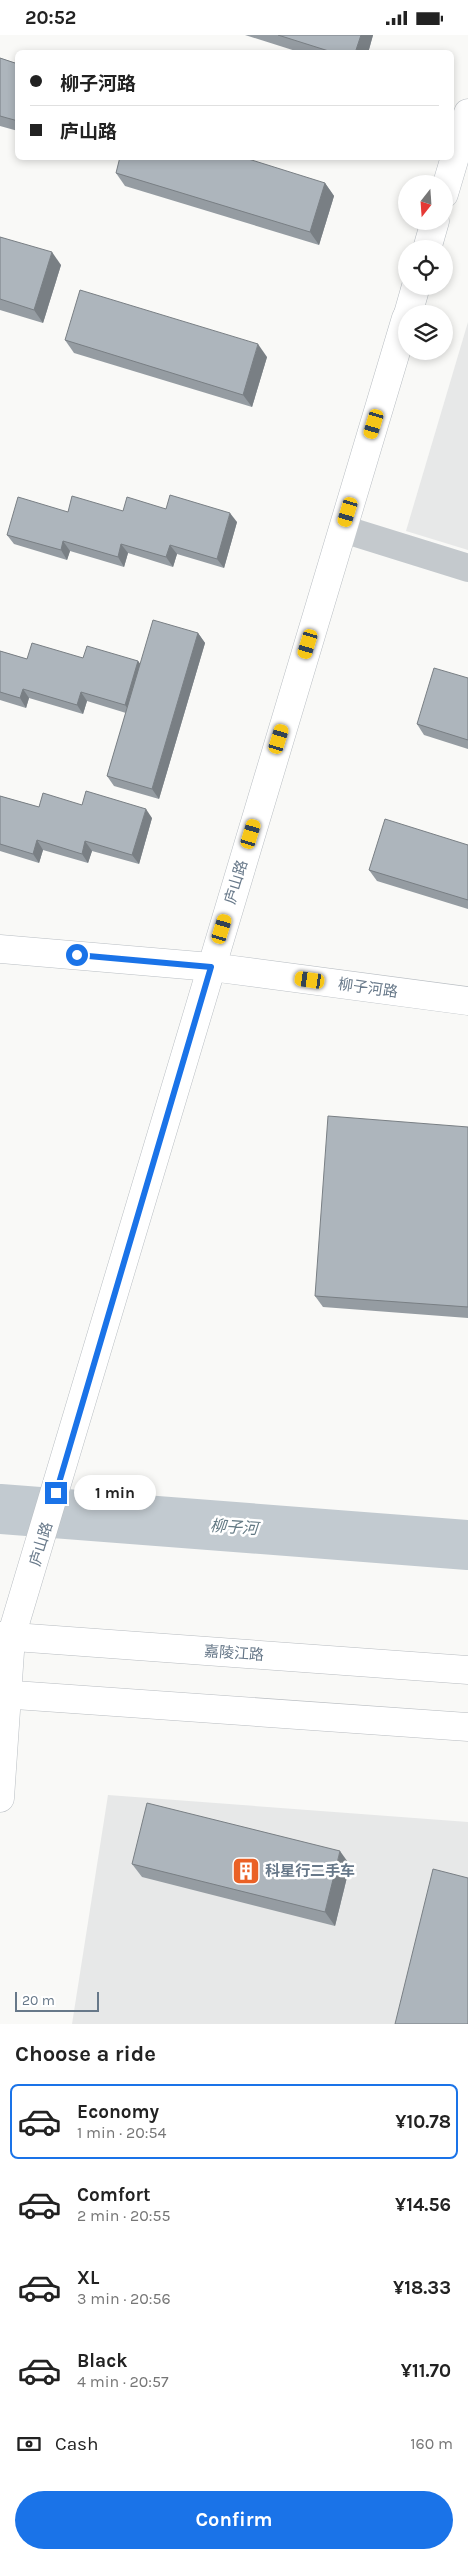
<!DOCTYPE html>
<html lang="en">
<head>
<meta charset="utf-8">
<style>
	body { margin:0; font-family:Karla,"Noto Sans SC",sans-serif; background:#f6f6f6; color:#222; height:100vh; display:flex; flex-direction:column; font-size:19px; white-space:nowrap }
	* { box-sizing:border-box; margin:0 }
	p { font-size:16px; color:#767676 }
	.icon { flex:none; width:28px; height:28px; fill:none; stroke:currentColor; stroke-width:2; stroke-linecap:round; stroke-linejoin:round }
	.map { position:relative; height:1989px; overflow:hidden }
	.sheet { display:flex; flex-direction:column; background:#fff; flex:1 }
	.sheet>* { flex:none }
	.hud { position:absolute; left:15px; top:15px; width:439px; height:110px; border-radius:8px; box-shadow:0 2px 8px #0003; display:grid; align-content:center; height:110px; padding:0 15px; background:#fff }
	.needle { width:32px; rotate:197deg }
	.fabs { position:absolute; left:398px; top:140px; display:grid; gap:10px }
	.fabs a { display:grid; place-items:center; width:55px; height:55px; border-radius:50%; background:#fff; box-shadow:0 2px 8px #0003; font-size:25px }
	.scale { position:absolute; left:15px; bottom:12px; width:84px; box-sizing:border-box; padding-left:5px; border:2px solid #677889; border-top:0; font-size:14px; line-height:18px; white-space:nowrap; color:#677889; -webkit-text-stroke:4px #fff; paint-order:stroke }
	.end { position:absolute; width:22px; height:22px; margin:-11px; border:6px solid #1a73e8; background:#fff; box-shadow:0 0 0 2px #fff }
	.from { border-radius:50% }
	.bubble { position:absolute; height:35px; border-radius:18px; background:#fff; box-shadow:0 2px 8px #0003; font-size:16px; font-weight:700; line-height:35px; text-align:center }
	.car { position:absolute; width:15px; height:30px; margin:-15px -8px; border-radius:6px; box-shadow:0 0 4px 1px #0007; background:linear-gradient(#f5c518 24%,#345 0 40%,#f5c518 0 76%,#345 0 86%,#f5c518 0) }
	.hud b { display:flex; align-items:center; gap:18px; height:48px; font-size:19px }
	.hud b+b { border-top:1px solid #e0e0e0 }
	.hud i { width:12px; height:12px; background:#222 }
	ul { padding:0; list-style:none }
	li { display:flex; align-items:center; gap:15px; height:75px; margin:0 10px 8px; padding:0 5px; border:2px solid transparent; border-radius:8px }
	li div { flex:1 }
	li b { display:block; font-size:19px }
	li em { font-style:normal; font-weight:700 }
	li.selected { border-color:#1a73e8 }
	li>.icon { width:45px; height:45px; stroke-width:1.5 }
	h2 { padding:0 15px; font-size:22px; line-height:60px }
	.pay { display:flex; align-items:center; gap:12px; height:55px; padding:0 15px; font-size:19px }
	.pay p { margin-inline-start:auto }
	.button { display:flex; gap:10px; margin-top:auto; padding:10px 15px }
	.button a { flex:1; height:58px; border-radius:30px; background:#1a73e8; color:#fff; font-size:20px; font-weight:700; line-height:58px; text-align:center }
	.status { display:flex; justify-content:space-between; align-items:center; height:35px; padding:0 25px; background:#fff; direction:ltr }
	.status svg { height:14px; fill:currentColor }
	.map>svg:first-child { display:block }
</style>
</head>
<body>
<div class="status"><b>20:52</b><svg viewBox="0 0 49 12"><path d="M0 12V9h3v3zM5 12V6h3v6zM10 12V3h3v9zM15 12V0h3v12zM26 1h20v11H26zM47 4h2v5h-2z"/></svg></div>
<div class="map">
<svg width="468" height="1989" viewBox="0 0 468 1989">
	<rect width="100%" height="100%" fill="#f9f9f7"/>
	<g fill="#e7e8e8">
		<polygon points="468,287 468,515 406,496"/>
		<polygon points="108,1760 468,1787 468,1989 72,1989"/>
	</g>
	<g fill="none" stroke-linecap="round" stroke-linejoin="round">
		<polyline stroke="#c2cad0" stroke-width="50" points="0,1474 468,1510"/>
		<g stroke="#b9bec3" stroke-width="29">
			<g id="secondary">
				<polyline points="444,159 468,78"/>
				<polyline points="427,214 435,186"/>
				<polyline points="408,279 416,251"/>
				<polyline points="0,914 211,932 468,966"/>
				<polyline points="0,1763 11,1602 406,283"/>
			</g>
		</g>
		<g stroke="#b8bcc0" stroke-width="29">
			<g id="primary">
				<polyline points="0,1601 468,1635"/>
				<polyline points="0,1659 468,1692"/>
			</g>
		</g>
		<polyline stroke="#c4c9cd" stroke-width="28" points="343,494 468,533"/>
		<use href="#secondary" stroke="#fff" stroke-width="28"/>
		<use href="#primary" stroke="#fff" stroke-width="28"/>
	</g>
	<g fill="#959ca2">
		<polygon points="245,0 373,0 368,18 302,18"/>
		<polygon points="0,23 18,29 18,96 0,91"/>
		<polygon points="116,138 325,148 334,161 319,210 125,151"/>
		<polygon points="0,202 61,230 43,288 0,275"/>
		<polygon points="65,305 267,322 252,372 74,318"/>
		<polygon points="166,474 237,487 224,533 177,519 173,532 128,518 124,532 70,516 67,525 14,509 7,500 68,477 123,476"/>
		<polygon points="198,598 205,608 159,764 114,751 107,741 126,678 87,666 83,679 29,663 26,673 0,665 0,616 27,624 83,623 138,626 140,629"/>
		<polygon points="468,643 468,714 424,700 417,689"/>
		<polygon points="0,761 39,772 82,770 152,783 139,829 92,816 88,828 43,815 39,828 0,816"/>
		<polygon points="468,810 468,874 377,846 369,835"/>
		<polygon points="468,1092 468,1283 323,1272 315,1261"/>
		<polygon points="132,1829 350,1830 335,1891 142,1842"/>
	</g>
	<g fill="#797f84">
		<polygon points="361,0 373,0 368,18 355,18"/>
		<polygon points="325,148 334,161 319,210 310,197"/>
		<polygon points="52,217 61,230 43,288 34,275"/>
		<polygon points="258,309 267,322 252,372 243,360"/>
		<polygon points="230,478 237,487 224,533 217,524"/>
		<polygon points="63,506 70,516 67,525 61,515"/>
		<polygon points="121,509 128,518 124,532 118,522"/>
		<polygon points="170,510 177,519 173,532 166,522"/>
		<polygon points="198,598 205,608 159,764 152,754"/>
		<polygon points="138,626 145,635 132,679 125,670"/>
		<polygon points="23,654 29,663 26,673 20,663"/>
		<polygon points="81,657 87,666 83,679 77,670"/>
		<polygon points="146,774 152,783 139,829 132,820"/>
		<polygon points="37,805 43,815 39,828 33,819"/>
		<polygon points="85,806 92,816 88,828 82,819"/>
		<polygon points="340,1816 350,1830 335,1891 325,1877"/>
	</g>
	<g fill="#adb5bc" stroke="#797f84">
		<polygon points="278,0 361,0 355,18 335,18"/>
		<polygon points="0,23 18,29 18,86 0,81"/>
		<polygon points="120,122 242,122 325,148 310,197 116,138"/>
		<polygon points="0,202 52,217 34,275 0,264"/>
		<polygon points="80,255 258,309 243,360 65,305"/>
		<polygon points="170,460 230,478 217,524 170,510 166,522 121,509 118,522 63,506 61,515 7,500 18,462 68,477 72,461 123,476 127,462 166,474"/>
		<polygon points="153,585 198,598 152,754 107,741"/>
		<polygon points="32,608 83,623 87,611 138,626 125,670 81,657 77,670 23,654 20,663 0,657 0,616 27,624"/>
		<polygon points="434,633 468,643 468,705 417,689"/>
		<polygon points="86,756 146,774 132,820 85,806 82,819 37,805 33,819 0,809 0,761 39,772 43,758 82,770"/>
		<polygon points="385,784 468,810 468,865 369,835"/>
		<polygon points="328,1081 468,1092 468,1272 315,1261"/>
		<polygon points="147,1768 340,1816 325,1877 132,1829"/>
		<polygon points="433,1834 468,1843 468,1989 395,1989"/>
	</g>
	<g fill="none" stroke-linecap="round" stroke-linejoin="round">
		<polyline stroke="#1a73e8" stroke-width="6" points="56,1458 211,932 77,920"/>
	</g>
	<defs>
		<g id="building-square" transform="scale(1.4375)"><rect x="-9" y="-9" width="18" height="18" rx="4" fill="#ea6126" stroke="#fff"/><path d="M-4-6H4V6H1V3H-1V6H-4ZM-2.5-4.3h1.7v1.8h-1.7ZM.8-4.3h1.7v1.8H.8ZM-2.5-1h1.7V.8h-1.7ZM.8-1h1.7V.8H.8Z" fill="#fff"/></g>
	</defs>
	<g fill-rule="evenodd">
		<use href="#building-square" x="246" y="1836"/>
	</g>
	<g text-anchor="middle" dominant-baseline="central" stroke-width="5" stroke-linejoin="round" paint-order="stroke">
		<g font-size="15" fill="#677889" stroke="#fff">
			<text transform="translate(236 847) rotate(-73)">庐山路</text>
			<text transform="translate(368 953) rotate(8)">柳子河路</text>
			<text transform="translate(41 1509) rotate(-73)">庐山路</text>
			<text transform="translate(234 1618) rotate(4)">嘉陵江路</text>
		</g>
		<g font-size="15" font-weight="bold" fill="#677889" stroke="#fff" text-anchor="start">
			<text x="265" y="1836">科星行二手车</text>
		</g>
		<g font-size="16" font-style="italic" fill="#637983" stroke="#fff">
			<text transform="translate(234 1492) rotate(4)">柳子河</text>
		</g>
	</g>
</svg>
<div class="fabs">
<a><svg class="needle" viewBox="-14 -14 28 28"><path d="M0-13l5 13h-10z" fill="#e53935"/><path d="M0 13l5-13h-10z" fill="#767676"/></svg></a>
<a><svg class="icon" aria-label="locate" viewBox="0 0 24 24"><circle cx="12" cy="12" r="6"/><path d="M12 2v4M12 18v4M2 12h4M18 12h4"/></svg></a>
<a><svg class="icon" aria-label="layers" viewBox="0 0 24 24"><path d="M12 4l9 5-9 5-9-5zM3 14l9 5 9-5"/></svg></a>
</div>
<div class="scale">20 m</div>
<i class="end from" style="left:77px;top:920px"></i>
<i class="end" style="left:56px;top:1458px"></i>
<div class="bubble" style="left:74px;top:1440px;width:82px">1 min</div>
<i class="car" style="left:374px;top:389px;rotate:197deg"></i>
<i class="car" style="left:348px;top:477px;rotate:197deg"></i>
<i class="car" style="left:308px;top:609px;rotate:197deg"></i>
<i class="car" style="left:279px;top:704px;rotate:17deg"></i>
<i class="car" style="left:251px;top:799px;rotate:17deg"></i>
<i class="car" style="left:222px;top:894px;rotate:17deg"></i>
<i class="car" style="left:310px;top:945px;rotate:278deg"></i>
<div class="hud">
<b><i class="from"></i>柳子河路</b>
<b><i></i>庐山路</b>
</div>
</div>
<section class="sheet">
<h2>Choose a ride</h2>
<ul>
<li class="selected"><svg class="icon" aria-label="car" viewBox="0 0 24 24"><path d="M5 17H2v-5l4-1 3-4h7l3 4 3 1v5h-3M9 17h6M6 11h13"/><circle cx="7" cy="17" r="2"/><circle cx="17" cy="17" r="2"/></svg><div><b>Economy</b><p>1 min · 20:54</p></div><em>¥10.78</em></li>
<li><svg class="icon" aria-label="car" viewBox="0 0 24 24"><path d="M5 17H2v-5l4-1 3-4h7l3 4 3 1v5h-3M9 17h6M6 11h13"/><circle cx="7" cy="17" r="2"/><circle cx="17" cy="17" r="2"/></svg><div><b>Comfort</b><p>2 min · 20:55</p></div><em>¥14.56</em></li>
<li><svg class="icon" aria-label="car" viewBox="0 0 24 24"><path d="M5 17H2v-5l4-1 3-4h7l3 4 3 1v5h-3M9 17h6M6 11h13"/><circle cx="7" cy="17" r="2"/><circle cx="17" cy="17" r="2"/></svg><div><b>XL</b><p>3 min · 20:56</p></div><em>¥18.33</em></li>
<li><svg class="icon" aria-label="car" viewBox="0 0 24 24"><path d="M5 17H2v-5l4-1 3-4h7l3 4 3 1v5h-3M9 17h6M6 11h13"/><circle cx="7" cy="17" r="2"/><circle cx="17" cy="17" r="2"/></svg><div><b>Black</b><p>4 min · 20:57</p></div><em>¥11.70</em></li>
</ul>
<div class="pay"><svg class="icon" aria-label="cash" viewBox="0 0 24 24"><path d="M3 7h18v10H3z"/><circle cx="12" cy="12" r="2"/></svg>Cash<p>160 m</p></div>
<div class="button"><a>Confirm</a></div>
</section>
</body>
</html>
